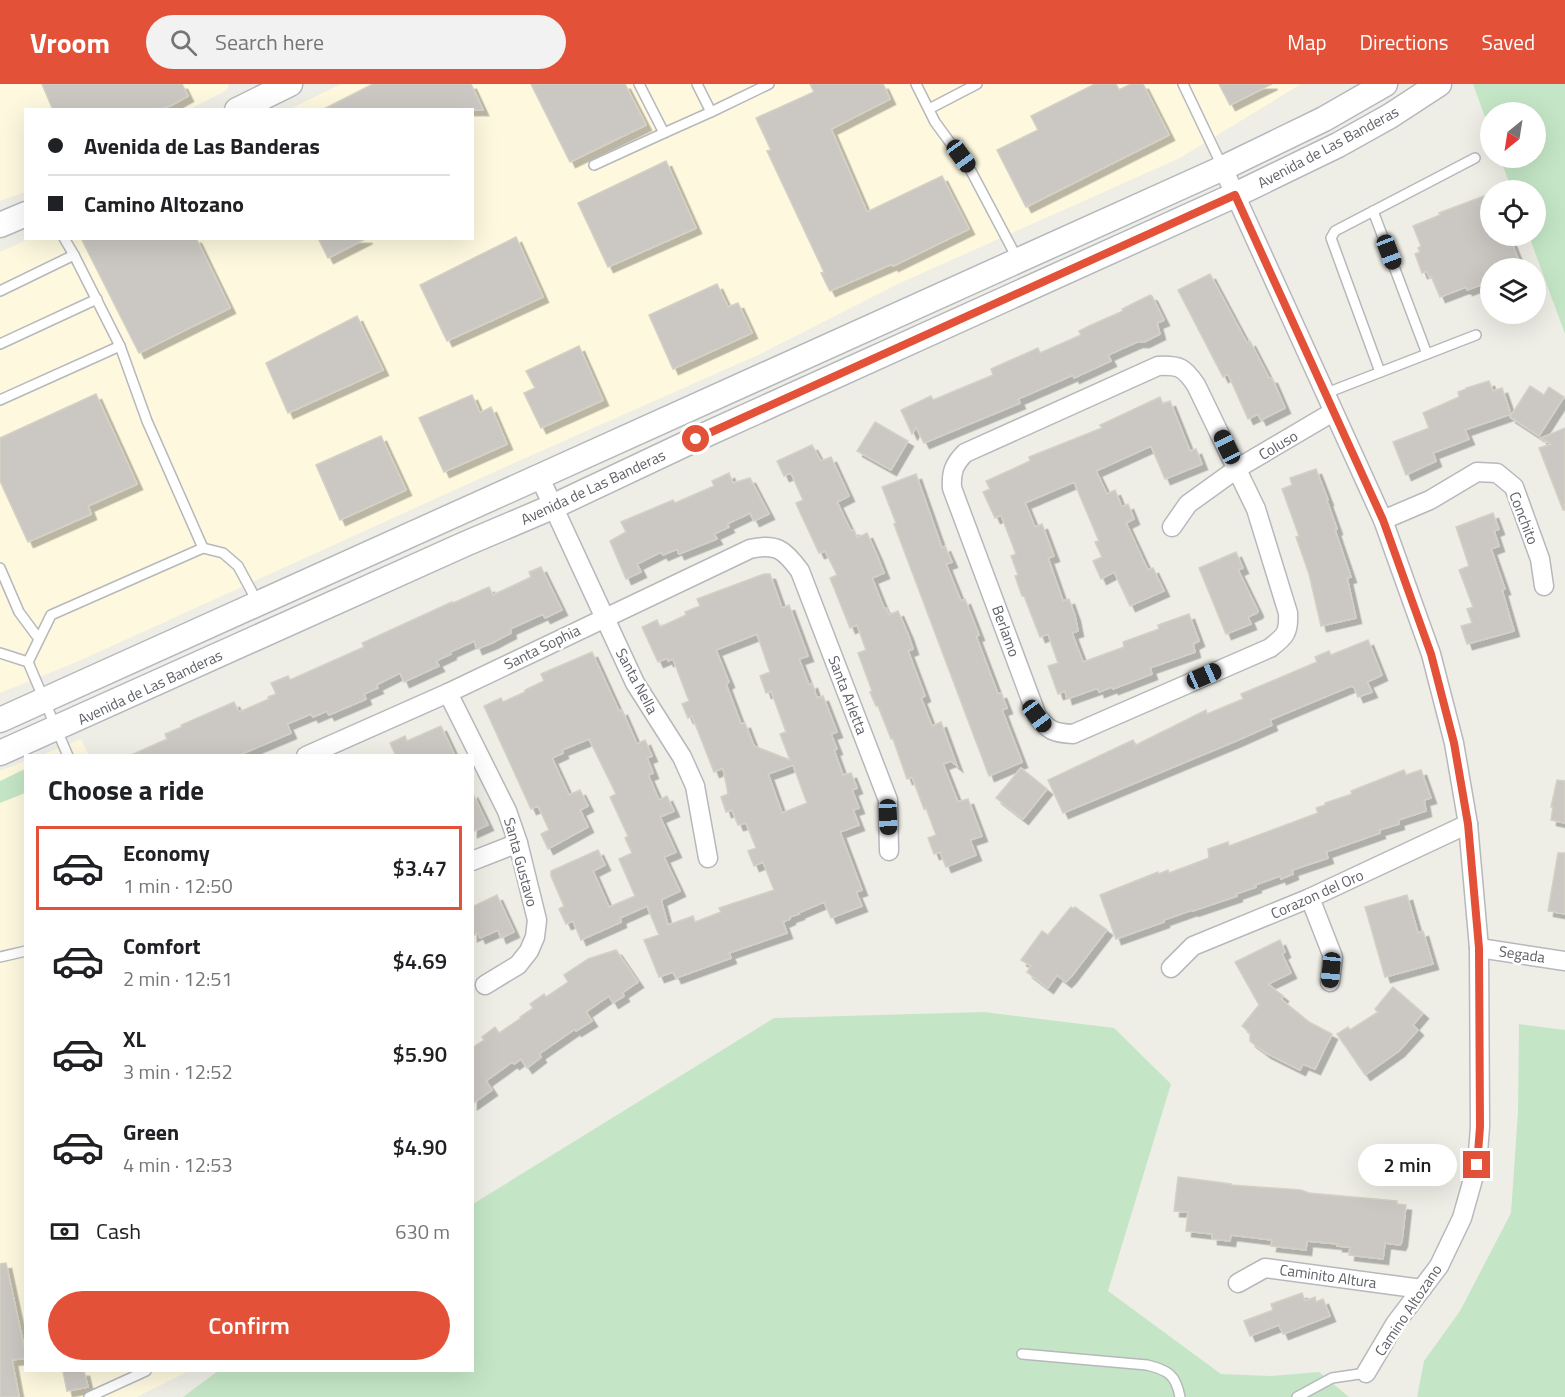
<!DOCTYPE html>
<html lang="en">
<head>
<meta charset="utf-8">
<style>
	body { margin:0; font-family:"Titillium Web",sans-serif; background:#f2f2f2; color:#202124; height:100vh; display:flex; flex-direction:column; font-size:22px; white-space:nowrap }
	* { box-sizing:border-box; margin:0 }
	p { font-size:20px; color:#757577 }
	.icon { flex:none; width:33px; height:33px; fill:none; stroke:currentColor; stroke-width:2; stroke-linecap:round; stroke-linejoin:round }
	.map { position:relative; flex:1; overflow:hidden }
	.panel { position:absolute; left:24px; top:670px; width:450px; height:618px; display:flex; flex-direction:column; background:#fff; border-radius:0px; box-shadow:0 6px 24px #0002 }
	.panel>* { flex:none }
	.top-card { position:absolute; left:24px; top:24px; width:450px; height:132px; border-radius:0px; box-shadow:0 6px 24px #0002; display:grid; align-content:center; height:132px; padding:0 24px; background:#fff }
	.needle { width:39px; rotate:210deg }
	.fabs { position:absolute; left:1480px; top:18px; display:grid; gap:12px }
	.fabs a { display:grid; place-items:center; width:66px; height:66px; border-radius:50%; background:#fff; box-shadow:0 6px 24px #0002; font-size:30px }
	.end { position:absolute; width:27px; height:27px; margin:-14px; border:8px solid #e35138; background:#fff; box-shadow:0 0 0 3px #fff }
	.from { border-radius:50% }
	.bubble { position:absolute; height:42px; border-radius:21px; background:#fff; box-shadow:0 6px 24px #0002; font-size:20px; font-weight:600; line-height:42px; text-align:center }
	.car { position:absolute; width:18px; height:36px; margin:-18px -9px; border-radius:8px; box-shadow:0 0 4px 2px #0007; background:linear-gradient(#222 24%,#8ab4d8 0 40%,#222 0 76%,#8ab4d8 0 86%,#222 0) }
	.top-card b { display:flex; align-items:center; gap:21px; height:57px; font-size:22px }
	.top-card b+b { border-top:2px solid #e0e0e0 }
	.top-card i { width:15px; height:15px; background:#202124 }
	ul { padding:0; list-style:none }
	li { display:flex; align-items:center; gap:18px; height:84px; margin:0 12px 9px; padding:0 12px; border:3px solid transparent; border-radius:0px }
	li div { flex:1 }
	li b { display:block; font-size:22px }
	li em { font-style:normal; font-weight:600 }
	li.on { border-color:#e35138 }
	li>.icon { width:54px; height:54px; stroke-width:1.5 }
	h2 { padding:0 24px; font-size:27px; line-height:72px }
	.pay { display:flex; align-items:center; gap:15px; height:66px; padding:0 24px; font-size:22px }
	.pay p { margin-inline-start:auto }
	.primary-button { display:flex; gap:12px; margin-top:auto; padding:12px 24px }
	.primary-button a { flex:1; height:69px; border-radius:36px; background:#e35138; color:#fff; font-size:24px; font-weight:600; line-height:69px; text-align:center }
	header { display:flex; align-items:center; gap:36px; box-sizing:border-box; height:84px; padding:0 30px; background:#e35138; color:#fff }
	header strong { font-size:28px }
	nav { display:flex; gap:33px; margin-inline-start:auto; font-size:21px }
	.search { width:420px; height:54px; background:#f2f2f2; display:flex; align-items:center; gap:15px; box-sizing:border-box; padding:0 21px; border-radius:33px; color:#757577; font-size:22px }
	.map>svg:first-child { display:block }
</style>
</head>
<body>
<header>
<strong>Vroom</strong>
<div class="search"><svg class="icon" aria-label="search" viewBox="0 0 24 24"><circle cx="10" cy="10" r="6"/><path d="M15 15l6 6"/></svg>Search here</div>
<nav><a>Map</a><a>Directions</a><a>Saved</a></nav>
</header>
<div class="map">
<svg width="1565" height="1313" viewBox="0 0 1565 1313">
	<defs>
		<filter id="shadow"><feDropShadow dx="5.5" dy="5.5" stdDeviation="0" flood-color="#0004"/></filter>
	</defs>
	<rect width="100%" height="100%" fill="#efeee6"/>
	<g fill="#fdf8de">
		<polygon points="0,0 229,0 227,6 190,25 26,26 25,108 0,117"/>
		<polygon points="341,0 1301,0 1180,74 900,199 758,271 503,384 79,577 0,609 0,168 31,154 472,154 472,26 290,25"/>
		<polygon points="81,655 89,672 39,672"/>
		<polygon points="25,677 26,1287 189,1287 137,1313 0,1313 0,687"/>
	</g>
	<g fill="#c4e6c6">
		<polygon points="1473,0 1565,0 1565,250 1529,152 1536,152 1536,106 1512,106 1500,74 1536,74 1536,28 1491,28 1491,50"/>
		<polygon points="25,685 25,709 0,719 0,697"/>
		<polygon points="984,928 1114,944 1171,1000 1108,1207 1221,1290 1271,1292 1319,1288 1349,1313 183,1313 218,1287 472,1287 473,1120 774,934"/>
		<polygon points="1519,940 1565,946 1565,1313 1417,1313 1424,1277 1460,1227 1511,1129 1518,1028"/>
	</g>
	<g fill="#cbc8c3" stroke="#d4d0c5" stroke-width="1.5" fill-rule="evenodd" filter="url(#shadow)">
		<polygon points="42,0 182,0 188,12 170,22 152,26 53,26"/>
		<polygon points="373,0 471,0 483,26 322,26"/>
		<polygon points="531,0 625,0 646,41 570,78"/>
		<polygon points="810,0 883,0 890,15 831,45 867,128 942,92 969,145 893,182 892,180 830,207 821,189 824,188 767,67 771,66 756,34 814,8"/>
		<polygon points="1095,0 1116,0 1119,6 1131,0 1143,0 1169,51 1026,123 997,66 1038,46 1031,32"/>
		<polygon points="1219,0 1272,0 1230,21"/>
		<polygon points="666,77 696,144 608,183 578,119"/>
		<polygon points="1484,112 1486,118 1491,116 1491,152 1509,152 1519,177 1511,180 1513,184 1491,184 1491,194 1487,195 1488,198 1467,206 1466,203 1440,213 1431,192 1429,193 1427,187 1422,189 1415,170 1420,168 1418,164 1421,162 1413,142 1440,131 1439,129"/>
		<polygon points="516,153 543,213 447,257 420,201"/>
		<polygon points="81,154 196,154 230,224 139,269"/>
		<polygon points="318,154 367,154 328,174"/>
		<polygon points="1210,190 1247,259 1250,257 1269,294 1272,294 1285,324 1261,336 1258,330 1248,335 1228,290 1223,293 1178,206"/>
		<polygon points="717,200 728,223 738,219 752,249 673,285 649,231"/>
		<polygon points="1150,211 1152,212 1164,236 1157,239 1160,250 1144,258 1137,258 1108,271 1111,277 1074,294 1073,291 1048,302 1018,315 1020,319 924,359 916,343 912,350 901,326 931,312 933,316 993,291 991,285 1038,264 1040,269 1081,251 1079,247 1089,242 1123,227 1122,225"/>
		<polygon points="357,232 383,286 288,329 266,279"/>
		<polygon points="579,262 603,316 541,344 524,309 535,304 526,287"/>
		<polygon points="1489,297 1493,307 1502,304 1511,330 1465,346 1469,355 1433,369 1436,377 1406,391 1393,358 1429,344 1423,329 1459,313 1458,308 1466,305 1466,304"/>
		<polygon points="1530,302 1544,311 1549,303 1564,313 1539,352 1510,333"/>
		<polygon points="96,310 137,400 88,422 91,430 28,458 0,397 0,354"/>
		<polygon points="472,311 480,329 491,323 507,360 444,388 419,334"/>
		<polygon points="1160,313 1163,320 1170,317 1190,367 1196,365 1202,380 1165,395 1151,362 1096,387 1107,410 1115,406 1122,423 1128,420 1134,435 1126,439 1148,486 1153,484 1164,507 1130,522 1114,488 1101,495 1093,477 1102,473 1095,458 1099,457 1074,398 1025,419 1035,443 1042,440 1054,472 1048,474 1063,517 1069,515 1075,532 1078,547 1072,549 1083,578 1124,563 1123,558 1159,545 1158,541 1189,530 1199,557 1193,560 1195,568 1150,584 1152,590 1113,605 1112,603 1099,608 1098,604 1067,615 1065,607 1058,610 1048,582 1058,579 1048,550 1040,553 1024,512 1022,512 1015,492 1018,491 1011,472 1016,470 1001,431 995,434 983,408 990,405 986,397 1030,377 1029,373 1102,344 1100,341"/>
		<polygon points="875,338 908,357 891,386 857,367"/>
		<polygon points="1565,344 1565,426 1563,426 1539,364 1551,360 1541,354"/>
		<polygon points="381,352 406,406 340,436 316,381"/>
		<polygon points="812,361 821,377 831,373 849,412 837,418 851,447 854,446 857,454 867,449 877,471 884,489 872,494 884,524 886,524 889,531 898,527 908,550 913,565 908,567 925,612 921,614 932,642 941,638 957,682 951,677 943,680 958,718 968,715 982,752 970,756 976,771 946,783 940,768 934,770 928,754 936,751 926,724 924,725 912,693 907,695 893,655 891,655 878,622 876,622 870,608 872,607 858,569 866,566 857,541 850,544 830,494 837,491 825,467 819,469 798,424 796,419 803,416 791,389 784,392 777,377"/>
		<polygon points="1316,385 1328,416 1327,417 1337,445 1335,446 1351,493 1347,494 1356,534 1321,542 1309,490 1296,453 1299,452 1282,405 1292,401 1290,394"/>
		<polygon points="729,389 733,399 750,394 769,430 754,437 750,429 727,440 729,443 714,450 717,455 679,470 677,465 663,471 661,468 637,480 641,488 626,495 610,457 626,448 621,438 673,416 675,419 714,402 712,397"/>
		<polygon points="916,390 942,464 945,462 952,478 946,480 961,517 965,515 979,551 976,552 998,610 1001,609 1007,624 1002,626 1022,678 989,692 894,440 896,439 882,403"/>
		<polygon points="1493,429 1499,445 1494,447 1499,462 1491,465 1505,505 1502,506 1514,547 1467,560 1461,542 1472,539 1467,525 1473,523 1459,486 1469,482 1456,443"/>
		<polygon points="1236,468 1243,484 1238,486 1258,527 1257,529 1248,533 1251,540 1226,550 1199,484"/>
		<polygon points="541,483 562,526 545,534 543,530 510,545 511,549 492,559 477,565 474,557 450,568 451,570 436,577 439,582 404,598 400,589 376,601 378,604 364,610 366,615 329,631 327,627 313,633 311,630 287,640 291,649 237,672 129,672 167,655 165,650 182,643 181,641 234,618 239,628 269,615 268,613 276,610 271,599 288,592 290,596 364,563 362,559 452,518 453,519 489,503 493,511 531,493 529,488"/>
		<path d="M764,490H770L782,524L789,521L808,572L799,575L809,601L812,599L817,614L823,612L837,648L831,650L837,665L834,666L843,691L851,689L857,704L852,706L859,724L853,726L859,741L840,748L862,806L856,808L862,822L831,834L824,818L798,829L799,830L790,833V835L783,838L787,849L729,869L731,874L676,894L673,888L659,893L644,856L659,851L647,822L620,834L621,838L581,856L573,837L566,840L559,825L564,822L551,792V787L598,766L605,781L593,787L609,823L635,812L619,775L632,769L625,754L628,752L610,713L616,710L589,655L562,666L563,669L552,674L569,711L580,706L588,722L580,726L588,743L548,765L541,750L549,746L538,722L531,725L484,622L501,614L503,618L525,608V606L544,597L541,590L592,568L619,627L622,626L637,660L645,656L652,672L647,674L653,689L648,691L659,716L667,712L674,727L660,733L676,768L664,773L680,807L661,816L668,841L693,832L695,838L721,828L719,824L774,806L763,778L754,782L748,767L756,764L746,739L738,741L732,726L726,728L721,713L728,710L723,684L714,688L692,632L688,634L682,620L689,617L673,575L668,577L667,574L658,578L642,543L657,536L660,543L686,531L685,528L700,522L697,515ZM757,550L770,588L760,592L766,609L771,607L786,648L780,650L790,676L754,662L745,639L741,640L726,600L729,598L716,566ZM793,681L807,719L782,729L768,690Z"/>
		<polygon points="1368,556 1382,591 1367,598 1372,608 1358,613 1354,603 1351,602 1270,636 1272,641 1236,657 1063,729 1048,696 1133,656 1136,661 1206,626 1207,630 1243,615 1241,610 1317,578 1315,573 1329,567 1331,571"/>
		<polygon points="441,642 455,672 396,672 390,659 405,652 407,657"/>
		<polygon points="1021,684 1047,705 1023,735 996,714"/>
		<polygon points="1404,686 1406,691 1421,686 1431,714 1424,716 1426,727 1398,736 1399,740 1379,746 1380,749 1326,768 1328,774 1292,786 1293,790 1281,795 1280,792 1255,801 1256,803 1236,810 1237,812 1193,827 1192,826 1164,836 1164,838 1116,855 1100,811 1158,788 1159,790 1168,786 1169,789 1209,774 1208,765 1228,758 1229,762 1318,729 1316,724 1325,721 1325,719 1352,710 1351,707"/>
		<polygon points="1557,696 1565,697 1565,739 1551,736 1553,723 1551,723"/>
		<polygon points="472,708 488,741 472,748"/>
		<polygon points="1558,769 1565,769 1565,830 1548,827"/>
		<polygon points="497,811 514,848 501,854 498,846 480,854 478,849 472,852 472,823"/>
		<polygon points="1407,811 1418,849 1423,847 1433,880 1385,893 1365,823"/>
		<polygon points="1071,823 1073,825 1075,823 1107,846 1071,893 1066,898 1057,891 1048,904 1027,888 1031,882 1021,876 1042,847 1048,851"/>
		<polygon points="1280,856 1285,868 1282,870 1291,889 1268,900 1283,912 1281,915 1309,938 1332,950 1315,985 1303,980 1300,986 1266,969 1250,957 1250,949 1242,942 1259,921 1235,878"/>
		<polygon points="616,866 638,898 622,909 624,912 613,919 609,912 586,928 592,937 576,947 575,945 539,970 541,973 527,984 521,975 514,980 512,978 486,997 492,1006 472,1020 472,964 484,956 482,953 495,943 499,949 521,934 520,933 533,924 530,920 544,910 546,913 568,898 564,891 588,875"/>
		<polygon points="1393,903 1423,929 1413,941 1418,946 1399,967 1365,991 1337,950 1348,943 1350,946 1378,928 1375,925"/>
		<polygon points="1178,1093 1231,1100 1231,1101 1301,1106 1309,1109 1397,1117 1397,1120 1406,1121 1402,1157 1400,1161 1385,1159 1383,1175 1349,1171 1350,1163 1337,1162 1338,1160 1307,1157 1306,1166 1271,1162 1272,1156 1231,1151 1230,1157 1212,1155 1212,1150 1186,1147 1188,1128 1174,1127"/>
		<polygon points="6,1179 26,1272 26,1274 12,1276 19,1313 0,1313 0,1180"/>
		<polygon points="1302,1209 1305,1217 1315,1213 1316,1218 1323,1215 1330,1232 1283,1250 1279,1241 1250,1252 1244,1237 1273,1226 1271,1220"/>
		<polygon points="63,1287 84,1287 88,1303 67,1307"/>
	</g>
	<g fill="none" stroke-linecap="round" stroke-linejoin="round">
		<g stroke="#b6b8bc" stroke-width="12">
			<g id="lane">
				<polyline points="697,0 711,28 769,0"/>
				<polyline points="916,0 935,38 971,87 1017,174"/>
				<polyline points="1183,0 1223,84"/>
				<polyline points="929,25 977,0"/>
				<polyline points="664,49 711,28"/>
				<polyline points="594,81 664,49 639,0"/>
				<polyline points="1373,127 1427,270"/>
				<polyline points="64,154 74,171"/>
				<polyline points="0,207 74,171 120,262 147,337 203,464"/>
				<polyline points="0,260 97,215"/>
				<polyline points="1380,288 1331,154 1335,147 1475,74"/>
				<polyline points="1324,310 1476,251"/>
				<polyline points="0,316 120,262"/>
				<polyline points="0,484 19,528 39,555"/>
				<polyline points="0,569 28,578 68,672"/>
				<polyline points="28,578 51,531 203,464 223,469 238,482 258,519"/>
				<polyline points="0,873 26,867"/>
				<path d="M1022,1270L1147,1281C1168,1286 1176,1291 1180,1313"/>
				<polyline points="89,1313 146,1287"/>
				<polyline points="1297,1313 1332,1294 1366,1289"/>
			</g>
		</g>
		<g stroke="#b6b8bc" stroke-width="21">
			<g id="street">
				<polyline points="1223,84 1383,436 1431,570 1454,659 1468,740 1479,864 1480,1043 1477,1081 1462,1134 1439,1182 1395,1240 1366,1289"/>
				<path d="M1158,282C1179,281 1184,283 1196,301L1256,425L1288,529C1289,548 1286,552 1270,564L1073,650C1054,649 1049,647 1037,632L952,404C951,388 954,380 965,369Z"/>
				<polyline points="540,394 635,599 682,673 695,702 708,774"/>
				<polyline points="1383,436 1430,416 1477,388 1497,389 1514,403 1540,475 1544,502"/>
				<polyline points="1172,443 1188,420 1238,384 1333,328"/>
				<polyline points="448,609 507,727 518,759 537,836 535,853 529,867 518,881 485,901"/>
				<path d="M306,672L448,609L750,465C776,459 784,465 800,487L888,716L889,767"/>
				<polyline points="472,777 518,759"/>
				<polyline points="1310,814 1333,873 1330,898"/>
				<polyline points="1479,864 1565,877"/>
				<polyline points="1171,884 1193,862 1310,814 1468,740"/>
				<polyline points="1238,1199 1265,1184 1422,1205"/>
			</g>
		</g>
		<g stroke="#b5b8bd" stroke-width="27">
			<g id="secondary">
				<polyline points="237,26 290,0"/>
				<polyline points="0,141 26,130"/>
				<polyline points="0,636 1223,84 1324,35 1385,0"/>
				<polyline points="0,669 465,460 552,423 696,355 1235,111 1338,61 1390,32 1439,0"/>
			</g>
		</g>
		<use href="#lane" stroke="#fff" stroke-width="9"/>
		<use href="#street" stroke="#fff" stroke-width="18"/>
		<use href="#secondary" stroke="#fff" stroke-width="24"/>
	</g>
	<g fill="none" stroke-linecap="round" stroke-linejoin="round">
		<polyline stroke="#e35138" stroke-width="8" points="696,355 1235,111 1383,436 1431,570 1454,659 1468,740 1479,864 1480,1043 1477,1081"/>
	</g>
	<g text-anchor="middle" dominant-baseline="central" stroke-width="5" stroke-linejoin="round" paint-order="stroke">
		<g font-size="15" fill="#5e6166" stroke="#fff">
			<text transform="translate(1328 63) rotate(-28)">Avenida de Las Banderas</text>
			<text transform="translate(1278 361) rotate(-31)">Coluso</text>
			<text transform="translate(593 403) rotate(-25)">Avenida de Las Banderas</text>
			<text transform="translate(1524 434) rotate(69)">Conchito</text>
			<text transform="translate(1006 547) rotate(70)">Berlamo</text>
			<text transform="translate(542 563) rotate(-26)">Santa Sophia</text>
			<text transform="translate(637 597) rotate(62)">Santa Nella</text>
			<text transform="translate(150 603) rotate(-25)">Avenida de Las Banderas</text>
			<text transform="translate(848 611) rotate(69)">Santa Arletta</text>
			<text transform="translate(521 778) rotate(75)">Santa Gustavo</text>
			<text transform="translate(1317 810) rotate(-24)">Corazon del Oro</text>
			<text transform="translate(1522 870) rotate(8)">Segada</text>
			<text transform="translate(1328 1192) rotate(8)">Caminito Altura</text>
			<text transform="translate(1408 1226) rotate(-56)">Camino Altozano</text>
		</g>
	</g>
</svg>
<div class="fabs">
<a><svg class="needle" viewBox="-14 -14 28 28"><path d="M0-13l5 13h-10z" fill="#e53935"/><path d="M0 13l5-13h-10z" fill="#757577"/></svg></a>
<a><svg class="icon" aria-label="locate" viewBox="0 0 24 24"><circle cx="12" cy="12" r="6"/><path d="M12 2v4M12 18v4M2 12h4M18 12h4"/></svg></a>
<a><svg class="icon" aria-label="layers" viewBox="0 0 24 24"><path d="M12 4l9 5-9 5-9-5zM3 14l9 5 9-5"/></svg></a>
</div>
<i class="end from" style="left:696px;top:355px"></i>
<i class="end" style="left:1477px;top:1081px"></i>
<div class="bubble" style="left:1358px;top:1060px;width:99px">2 min</div>
<i class="car" style="left:961px;top:72px;rotate:144deg"></i>
<i class="car" style="left:1389px;top:168px;rotate:159deg"></i>
<i class="car" style="left:1227px;top:363px;rotate:334deg"></i>
<i class="car" style="left:1204px;top:592px;rotate:66deg"></i>
<i class="car" style="left:1037px;top:632px;rotate:143deg"></i>
<i class="car" style="left:888px;top:733px;rotate:178deg"></i>
<i class="car" style="left:1331px;top:886px;rotate:186deg"></i>
<div class="top-card">
<b><i class="from"></i>Avenida de Las Banderas</b>
<b><i></i>Camino Altozano</b>
</div>
<section class="panel">
<h2>Choose a ride</h2>
<ul>
<li class="on"><svg class="icon" aria-label="car" viewBox="0 0 24 24"><path d="M5 17H2v-5l4-1 3-4h7l3 4 3 1v5h-3M9 17h6M6 11h13"/><circle cx="7" cy="17" r="2"/><circle cx="17" cy="17" r="2"/></svg><div><b>Economy</b><p>1 min · 12:50</p></div><em>$3.47</em></li>
<li><svg class="icon" aria-label="car" viewBox="0 0 24 24"><path d="M5 17H2v-5l4-1 3-4h7l3 4 3 1v5h-3M9 17h6M6 11h13"/><circle cx="7" cy="17" r="2"/><circle cx="17" cy="17" r="2"/></svg><div><b>Comfort</b><p>2 min · 12:51</p></div><em>$4.69</em></li>
<li><svg class="icon" aria-label="car" viewBox="0 0 24 24"><path d="M5 17H2v-5l4-1 3-4h7l3 4 3 1v5h-3M9 17h6M6 11h13"/><circle cx="7" cy="17" r="2"/><circle cx="17" cy="17" r="2"/></svg><div><b>XL</b><p>3 min · 12:52</p></div><em>$5.90</em></li>
<li><svg class="icon" aria-label="car" viewBox="0 0 24 24"><path d="M5 17H2v-5l4-1 3-4h7l3 4 3 1v5h-3M9 17h6M6 11h13"/><circle cx="7" cy="17" r="2"/><circle cx="17" cy="17" r="2"/></svg><div><b>Green</b><p>4 min · 12:53</p></div><em>$4.90</em></li>
</ul>
<div class="pay"><svg class="icon" aria-label="cash" viewBox="0 0 24 24"><path d="M3 7h18v10H3z"/><circle cx="12" cy="12" r="2"/></svg>Cash<p>630 m</p></div>
<div class="primary-button"><a>Confirm</a></div>
</section>
</div>
</body>
</html>
